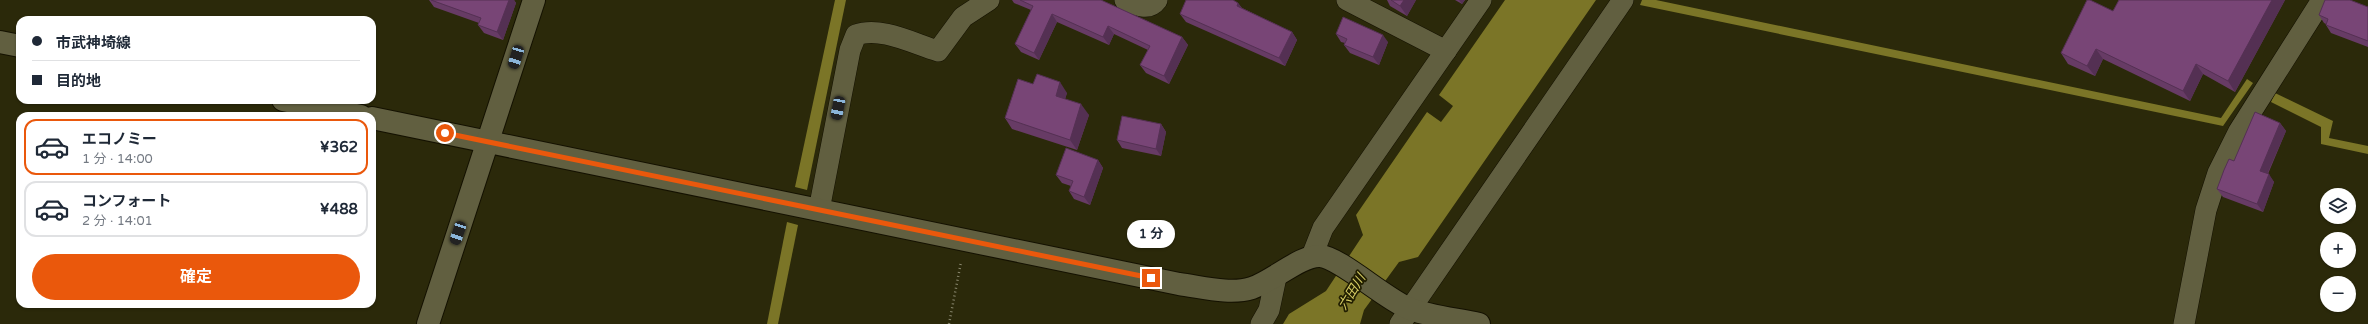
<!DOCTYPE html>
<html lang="ja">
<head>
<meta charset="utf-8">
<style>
	body { margin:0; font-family:"Varela Round","Noto Sans JP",sans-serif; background:#f6f6f7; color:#1f2937; height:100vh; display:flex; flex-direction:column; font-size:15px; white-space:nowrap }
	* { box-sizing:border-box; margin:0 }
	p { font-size:13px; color:#747a83 }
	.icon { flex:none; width:22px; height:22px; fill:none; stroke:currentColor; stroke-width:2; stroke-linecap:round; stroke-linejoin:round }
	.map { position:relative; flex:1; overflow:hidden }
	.side { position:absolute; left:16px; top:112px; width:360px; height:196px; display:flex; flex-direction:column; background:#fff; border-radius:12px; box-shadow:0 1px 3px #0004 }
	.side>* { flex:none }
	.hud { position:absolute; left:16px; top:16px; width:360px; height:88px; border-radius:12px; box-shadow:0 1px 3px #0004; display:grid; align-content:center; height:88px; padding:0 16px; background:#fff }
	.controls { position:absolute; left:2320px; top:188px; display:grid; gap:8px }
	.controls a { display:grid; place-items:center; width:36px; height:36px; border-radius:50%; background:#fff; box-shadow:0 1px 3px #0004; font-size:20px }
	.end { position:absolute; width:18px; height:18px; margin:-9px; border:5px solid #ea580c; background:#fff; box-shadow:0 0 0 2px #fff }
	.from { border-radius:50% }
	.bubble { position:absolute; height:28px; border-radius:14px; background:#fff; box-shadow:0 1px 3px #0004; font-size:13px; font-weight:700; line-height:28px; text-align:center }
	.car { position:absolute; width:12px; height:24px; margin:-12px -6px; border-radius:5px; box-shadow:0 0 3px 1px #0007; background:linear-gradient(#222 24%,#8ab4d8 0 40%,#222 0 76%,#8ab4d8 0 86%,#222 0) }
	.hud b { display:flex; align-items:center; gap:14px; height:38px; font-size:15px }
	.hud b+b { border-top:1px solid #e0e1e3 }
	.hud i { width:10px; height:10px; background:#1f2937 }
	ul { padding:7px 0 0; list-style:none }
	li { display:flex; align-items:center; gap:12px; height:56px; margin:0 8px 6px; padding:0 8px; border:2px solid #e0e1e3; border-radius:12px }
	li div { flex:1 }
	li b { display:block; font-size:15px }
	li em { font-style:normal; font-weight:700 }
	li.current { border-color:#ea580c }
	li>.icon { width:36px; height:36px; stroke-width:1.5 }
	.cta { display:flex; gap:8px; margin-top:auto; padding:8px 16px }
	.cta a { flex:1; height:46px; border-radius:24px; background:#ea580c; color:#fff; font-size:16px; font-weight:700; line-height:46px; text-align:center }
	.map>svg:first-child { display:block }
</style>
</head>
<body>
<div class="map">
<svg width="2368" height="324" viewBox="0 0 2368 324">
	<rect width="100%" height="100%" fill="#2b290a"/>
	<g fill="#7b7527">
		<polygon points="835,0 846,0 807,190 795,187"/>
		<polygon points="1505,0 1596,0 1418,257 1399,262 1364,310 1360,324 1283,324 1289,314 1326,291 1363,235 1356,215 1427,112 1441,122 1453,106 1439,95"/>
		<polygon points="1642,0 1656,0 2221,118 2247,79 2253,83 2223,126 1640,5"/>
		<polygon points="2275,93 2333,121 2329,138 2368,146 2368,154 2321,144 2321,127 2271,102"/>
		<polygon points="787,222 798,225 778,324 767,324"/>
	</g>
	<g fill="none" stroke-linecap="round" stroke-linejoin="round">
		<g stroke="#141100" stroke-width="22">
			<g id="street">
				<path d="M1125,0C1136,5 1149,11 1157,0"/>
				<polyline points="1347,0 1446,51"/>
				<path d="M819,210L850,50L856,35C881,26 914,44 938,51L963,17L989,0"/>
				<polyline points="1312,256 1323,228 1481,0"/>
				<polyline points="1261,324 1269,310 1276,277"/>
				<polyline points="1400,324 1623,0"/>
				<polyline points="2184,324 2206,210 2218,173 2239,131 2322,0"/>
			</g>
		</g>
		<g stroke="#141100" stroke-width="24">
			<g id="secondary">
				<polyline points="0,42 20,46"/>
				<polyline points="283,100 361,116"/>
				<path d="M372,118L1179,284C1202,287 1230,295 1252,288C1273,281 1301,255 1320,256C1339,257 1384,298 1408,308C1430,317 1457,319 1479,324"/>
				<polyline points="428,324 534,0"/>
			</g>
		</g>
		<polyline stroke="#89876e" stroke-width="2.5" stroke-dasharray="1 3" stroke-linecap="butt" points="949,324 961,262"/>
		<use href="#street" stroke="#615f40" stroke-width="21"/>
		<use href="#secondary" stroke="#615f40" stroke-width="22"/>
	</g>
	<g fill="#673b65">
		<polygon points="429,0 514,0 516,3 503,40 484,33 478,25 479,23 434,7"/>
		<polygon points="1012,0 1101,0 1182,37 1188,45 1169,84 1146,73 1140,65 1148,50 1114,34 1109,45 1057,22 1039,60 1021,52 1015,44 1031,10 1014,3"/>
		<polygon points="1387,0 1416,0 1407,16 1390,6"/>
		<polygon points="1455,0 1465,0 1462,4"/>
		<polygon points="2119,0 2285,0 2235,92 2203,74 2190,101 2103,59 2095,76 2068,64 2061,53 2113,11"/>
		<polygon points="1238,3 1242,8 1292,32 1297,40 1285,66 1186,22 1180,14"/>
		<polygon points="2368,7 2368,47 2331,33 2326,25 2326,24 2324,23 2319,15"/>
		<polygon points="1336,34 1388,42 1379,65 1350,53 1344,45 1345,43 1341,42"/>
		<polygon points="1033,84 1067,93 1065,99 1089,115 1077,150 1012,129 1005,118"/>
		<polygon points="2280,123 2286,131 2268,174 2274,182 2263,212 2223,197 2217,189 2234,161"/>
		<polygon points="1161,124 1166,132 1161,156 1122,148 1117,140"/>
		<polygon points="1098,160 1103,168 1090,205 1074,199 1069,191 1071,186 1062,183 1056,175"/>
	</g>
	<g fill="#543053">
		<polygon points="509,0 514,0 516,3 503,40 497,32"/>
		<polygon points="1404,0 1416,0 1407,16 1400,6"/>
		<polygon points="1459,0 1465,0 1462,4"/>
		<polygon points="2272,0 2285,0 2235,92 2228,81"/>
		<polygon points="1238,3 1244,11 1237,6"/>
		<polygon points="1052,14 1057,22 1039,60 1034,53"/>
		<polygon points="1108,26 1114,34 1109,45 1103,37"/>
		<polygon points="1292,32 1297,40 1285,66 1279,58"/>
		<polygon points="1383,35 1388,42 1379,65 1373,57"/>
		<polygon points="1182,37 1188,45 1169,84 1164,76"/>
		<polygon points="2096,49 2103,59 2095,76 2087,66"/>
		<polygon points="2196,64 2203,74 2190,101 2183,91"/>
		<polygon points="1060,82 1067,93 1063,106 1056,96"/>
		<polygon points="1081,104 1089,115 1077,150 1070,140"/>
		<polygon points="2280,123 2286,131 2265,179 2260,171"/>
		<polygon points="1161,124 1166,132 1161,156 1156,149"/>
		<polygon points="1098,160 1103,168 1090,205 1084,197"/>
		<polygon points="2269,174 2274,182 2263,212 2257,204"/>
	</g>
	<g fill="#784576" stroke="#543053">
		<polygon points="431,0 509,0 497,32 478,25 481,18"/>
		<polygon points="1020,0 1101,0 1182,37 1164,76 1140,65 1150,46 1108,26 1103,37 1052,14 1034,53 1015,44 1033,6"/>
		<polygon points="1186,0 1233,0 1238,3 1237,6 1292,32 1279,58 1180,14"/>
		<polygon points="1391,0 1404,0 1400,6"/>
		<polygon points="2087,0 2090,0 2113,11 2119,0 2272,0 2228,81 2196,64 2183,91 2096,49 2087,66 2061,53"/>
		<polygon points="2325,0 2350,0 2368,7 2368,41 2326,25 2328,19 2319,15"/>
		<polygon points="1343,17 1383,35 1373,57 1344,45 1347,39 1336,34"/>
		<polygon points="1037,74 1060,82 1056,96 1081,104 1070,140 1005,118 1018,79 1033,84"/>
		<polygon points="2255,112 2280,123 2260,171 2269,174 2257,204 2217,189 2224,170 2229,159 2234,161"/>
		<polygon points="1122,116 1161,124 1156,149 1117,140"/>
		<polygon points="1066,148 1098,160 1084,197 1069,191 1073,181 1056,175"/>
	</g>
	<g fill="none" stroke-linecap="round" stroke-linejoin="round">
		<polyline stroke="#ea580c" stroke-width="5" points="445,133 1151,278"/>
	</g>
	<g text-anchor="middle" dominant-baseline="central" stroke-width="3.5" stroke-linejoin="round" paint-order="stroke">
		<g font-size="13" font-style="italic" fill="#d7ce65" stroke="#221f01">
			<text transform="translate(1352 292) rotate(-58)">六田川</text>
		</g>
	</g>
</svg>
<div class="controls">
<a><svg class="icon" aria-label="layers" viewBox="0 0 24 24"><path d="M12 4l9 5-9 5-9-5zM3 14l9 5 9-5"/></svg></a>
<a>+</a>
<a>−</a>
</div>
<i class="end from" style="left:445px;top:133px"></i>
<i class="end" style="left:1151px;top:278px"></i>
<div class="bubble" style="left:1127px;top:220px;width:48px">1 分</div>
<i class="car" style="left:516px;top:57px;rotate:197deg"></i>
<i class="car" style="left:838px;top:108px;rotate:191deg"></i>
<i class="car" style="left:458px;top:233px;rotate:199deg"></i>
<div class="hud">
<b><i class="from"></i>市武神埼線</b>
<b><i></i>目的地</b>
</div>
<section class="side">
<ul>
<li class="current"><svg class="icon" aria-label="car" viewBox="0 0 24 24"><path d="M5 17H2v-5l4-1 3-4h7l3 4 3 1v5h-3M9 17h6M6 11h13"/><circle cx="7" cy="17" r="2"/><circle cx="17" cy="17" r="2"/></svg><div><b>エコノミー</b><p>1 分 · 14:00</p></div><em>¥362</em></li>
<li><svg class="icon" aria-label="car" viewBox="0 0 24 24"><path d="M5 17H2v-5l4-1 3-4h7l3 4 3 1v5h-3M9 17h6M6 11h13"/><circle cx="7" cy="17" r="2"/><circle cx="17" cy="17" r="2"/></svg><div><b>コンフォート</b><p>2 分 · 14:01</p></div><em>¥488</em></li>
</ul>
<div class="cta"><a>確定</a></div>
</section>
</div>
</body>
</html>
